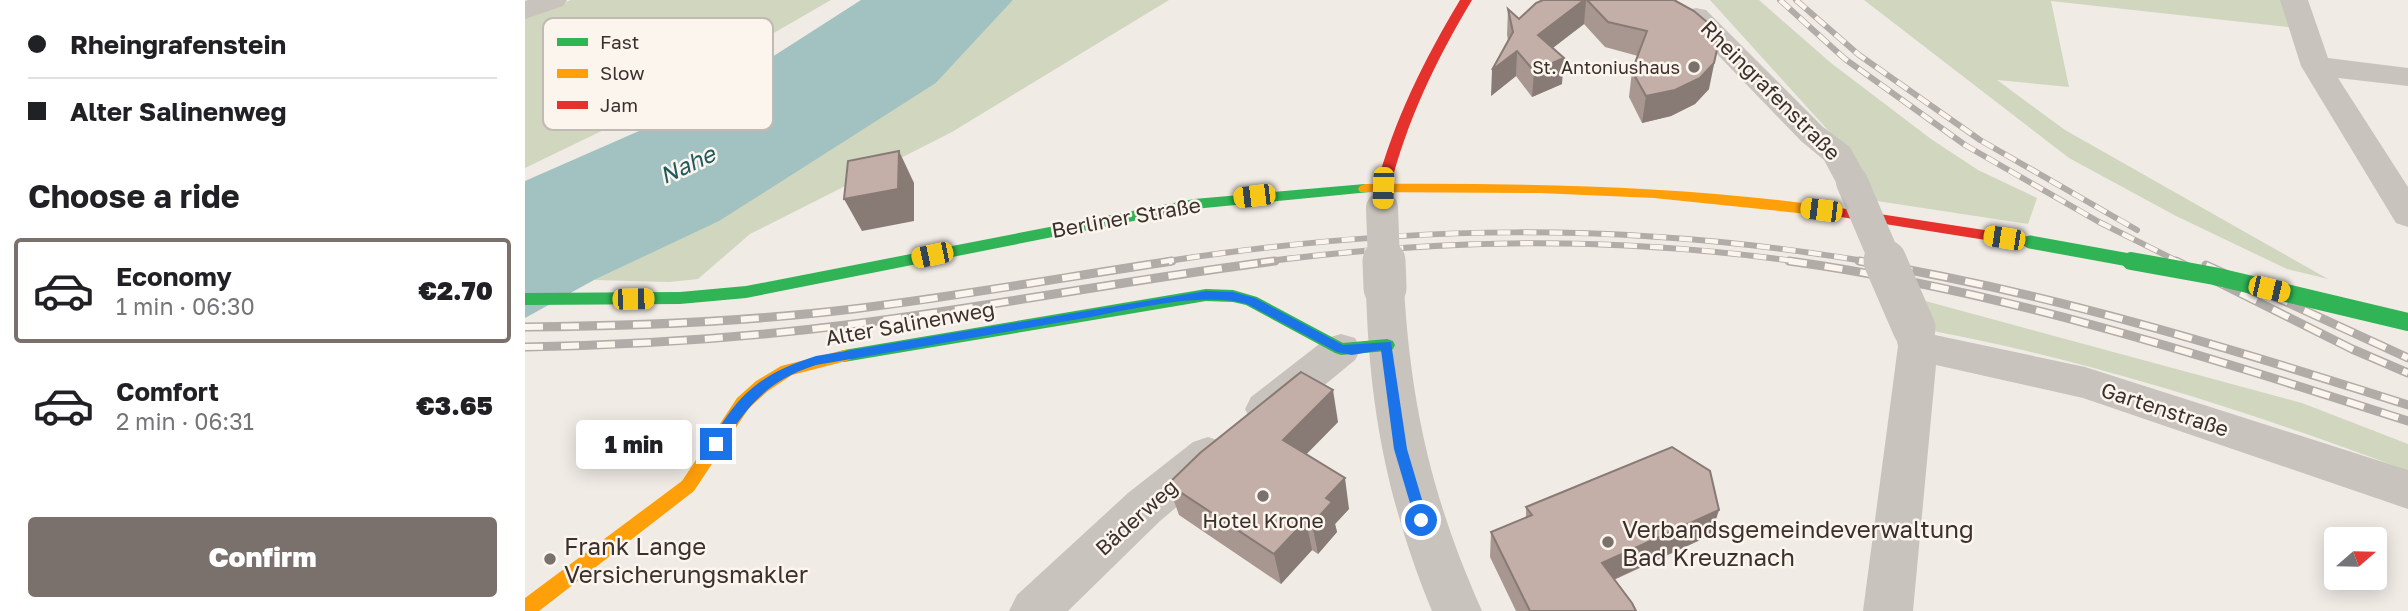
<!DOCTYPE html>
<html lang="en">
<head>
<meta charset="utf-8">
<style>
	body { margin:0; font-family:"Golos Text",sans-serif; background:#f6f6f6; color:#202124; height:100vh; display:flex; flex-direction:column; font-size:26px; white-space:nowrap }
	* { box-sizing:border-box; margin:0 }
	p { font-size:23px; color:#757577 }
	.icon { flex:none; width:38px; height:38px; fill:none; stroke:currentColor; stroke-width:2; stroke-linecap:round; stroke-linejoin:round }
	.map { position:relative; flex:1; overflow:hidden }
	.drawer { display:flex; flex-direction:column; background:#fff; width:525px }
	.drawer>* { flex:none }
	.top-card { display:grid; align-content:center; height:154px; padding:0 28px; background:#fff }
	.needle { width:46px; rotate:70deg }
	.tools { position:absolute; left:1799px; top:527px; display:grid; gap:14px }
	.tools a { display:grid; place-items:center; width:63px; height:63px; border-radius:7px; background:#fff; box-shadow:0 4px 18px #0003; font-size:35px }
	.end { position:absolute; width:32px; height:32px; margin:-16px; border:9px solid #1a73e8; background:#fff; box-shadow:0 0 0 4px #fff }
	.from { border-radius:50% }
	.bubble { position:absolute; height:49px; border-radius:7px; background:#fff; box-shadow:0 4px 18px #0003; font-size:23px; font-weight:800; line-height:49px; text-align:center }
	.car { position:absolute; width:21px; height:42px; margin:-21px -10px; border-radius:9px; box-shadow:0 0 5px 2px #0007; background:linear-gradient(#f5c518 24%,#345 0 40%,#f5c518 0 76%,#345 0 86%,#f5c518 0) }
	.top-card b { display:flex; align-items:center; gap:24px; height:66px; font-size:26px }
	.top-card b+b { border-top:2px solid #e0e0e0 }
	.top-card i { width:18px; height:18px; background:#202124 }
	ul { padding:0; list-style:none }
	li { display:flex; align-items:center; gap:21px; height:105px; margin:0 14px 10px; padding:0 14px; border:4px solid transparent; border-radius:7px }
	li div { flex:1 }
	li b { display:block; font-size:26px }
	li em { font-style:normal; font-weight:800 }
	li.current { border-color:#7a716c }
	li>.icon { width:63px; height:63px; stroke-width:1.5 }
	h2 { padding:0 28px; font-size:32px; line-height:84px }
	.primary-button { display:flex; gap:14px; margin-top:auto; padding:14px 28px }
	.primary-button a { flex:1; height:80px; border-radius:7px; background:#7a716c; color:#fff; font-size:28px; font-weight:800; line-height:80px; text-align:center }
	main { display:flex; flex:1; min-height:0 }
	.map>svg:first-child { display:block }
</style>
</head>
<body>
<main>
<section class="drawer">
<div class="top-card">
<b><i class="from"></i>Rheingrafenstein</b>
<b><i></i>Alter Salinenweg</b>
</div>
<h2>Choose a ride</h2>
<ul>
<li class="current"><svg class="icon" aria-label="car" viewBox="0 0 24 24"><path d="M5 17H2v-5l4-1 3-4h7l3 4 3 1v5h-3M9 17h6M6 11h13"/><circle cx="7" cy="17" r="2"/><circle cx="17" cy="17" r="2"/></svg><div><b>Economy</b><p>1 min · 06:30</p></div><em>€2.70</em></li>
<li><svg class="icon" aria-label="car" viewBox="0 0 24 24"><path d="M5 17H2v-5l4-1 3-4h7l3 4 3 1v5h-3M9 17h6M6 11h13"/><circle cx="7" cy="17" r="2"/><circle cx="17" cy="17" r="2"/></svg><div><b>Comfort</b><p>2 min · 06:31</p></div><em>€3.65</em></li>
</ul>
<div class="primary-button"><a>Confirm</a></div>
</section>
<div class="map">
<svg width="1883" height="611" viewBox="0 0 1883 611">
	<rect width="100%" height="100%" fill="#f0ebe5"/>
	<g fill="#d1d6bf">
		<polygon points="46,0 306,0 89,125 0,168 0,17"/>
		<polygon points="488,0 644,0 427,132 225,234 173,279 144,282 69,280 194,220 411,83"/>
		<polygon points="1185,0 1234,0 1306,63 1406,139 1453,170 1512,198 1503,224 1352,201 1330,160"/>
		<polygon points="1339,0 1760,0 1771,28 1526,1 1544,87 1472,80 1540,130 1803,279 1762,269 1651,216 1544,158"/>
		<path d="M1393,299L1777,403L1883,444V471C1726,412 1568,361 1403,330Z"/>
	</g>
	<polygon fill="#a1c2c1" points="336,0 488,0 411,83 194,221 69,280 0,318 0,181 139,120 208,82"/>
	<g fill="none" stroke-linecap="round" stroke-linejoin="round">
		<g fill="#c9c3be" fill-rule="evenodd">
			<polygon points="3,0 42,0 38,6 0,19 0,1"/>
			<polygon points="1755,0 1783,0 1803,58 1883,68 1883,86 1813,78 1883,187 1883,227 1871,223 1776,66"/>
			<polygon points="1171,8 1181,10 1298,127 1325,147 1344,182 1339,190 1327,193 1315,190 1299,160 1276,141 1161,22 1157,16 1161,10"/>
			<path d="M860,275L873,279L879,288C886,408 908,501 957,611H907C862,501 844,407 841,288L847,279Z"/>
			<polygon points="1389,314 1403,318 1410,335 1560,367 1883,470 1883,509 1558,398 1411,365 1388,611 1338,611 1373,346 1369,328 1375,318"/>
			<polygon points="816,334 830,338 836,349 830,360 756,421 741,426 726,421 720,409 726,397 802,338"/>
			<polygon points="683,437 698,442 705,455 698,468 635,521 543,611 484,611 492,595 603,493 668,442"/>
		</g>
		<g fill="#30b455" fill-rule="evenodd">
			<polygon points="840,184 845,186 847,189 845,192 669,209 221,298 155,304 0,305 0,293 155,292 221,286 669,199"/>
			<polygon points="681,289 708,290 732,297 818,343 862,339 868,341 870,345 868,349 862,351 816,355 810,353 721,305 708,302 681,301 319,362 313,360 311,356 313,352 319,350"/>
		</g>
		<g fill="#ff9f0a" fill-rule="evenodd">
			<path d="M840,184C995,183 1148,185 1302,206L1309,211L1302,216L1129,198L1014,193L835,192L833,189L835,186Z"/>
			<polygon points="319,350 325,352 327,356 325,360 267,375 243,391 224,408 169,491 14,611 0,611 0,598 157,481 212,398 231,381 256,366"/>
		</g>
		<g fill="#e5322d" fill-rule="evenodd">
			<path d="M935,0H947C911,60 882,120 865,188L858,193L853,191L851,188C869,120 899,60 935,0Z"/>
			<polygon points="1302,206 1505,237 1512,242 1505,247 1297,214 1295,211 1297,208"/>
		</g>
		<g stroke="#b1aca8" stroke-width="6">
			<g id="rail-far1">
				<polyline points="1255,0 1320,59 1440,145 1574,222 1654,262"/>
				<polyline points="1271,0 1334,55 1455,140 1612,230"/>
				<path d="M636,262C880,224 1101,221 1345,262"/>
				<path d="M736,262C923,238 1090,236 1276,262"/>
			</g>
		</g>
		<g stroke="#b1aca8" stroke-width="9">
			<g id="rail">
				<path d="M1264,261C1476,290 1680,356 1883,421"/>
				<path d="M1334,261C1522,292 1702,347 1883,405"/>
				<polyline points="1651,261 1827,349 1883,373"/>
				<polyline points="1681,265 1883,358"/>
				<path d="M0,327C109,326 219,322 328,309C435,296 541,277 647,261"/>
				<path d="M0,347C110,345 220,338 329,324C469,306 609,279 750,261"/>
			</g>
		</g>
		<use href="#rail-far1" stroke="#fbf5ee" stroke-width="4.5" stroke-dasharray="13" stroke-linecap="butt"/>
		<use href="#rail" stroke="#fbf5ee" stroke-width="6" stroke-dasharray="18" stroke-linecap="butt"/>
		<g stroke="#c9c3be" stroke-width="32">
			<polyline points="1327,182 1361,262"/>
			<polyline points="857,208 859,262"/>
		</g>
		<g stroke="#c9c3be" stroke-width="43">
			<polyline points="859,261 860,288"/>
			<polyline points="1360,261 1389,328"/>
		</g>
		<polyline stroke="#30b455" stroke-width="13" points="1505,242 1615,262"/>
		<polyline stroke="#30b455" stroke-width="18" points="1606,261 1689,276 1883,322"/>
	</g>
	<g fill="#a89690">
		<polygon points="1018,0 1149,0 1184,89 1170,104 1146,116 1117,123 1104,97 1107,71 1113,56 1080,47 1059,24 1027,48 1037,84 1007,97 991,76 966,96 983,40 982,35 983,9 994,19"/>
		<polygon points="813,422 781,454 824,509 810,524 812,532 793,554 787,550 756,584 654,515 643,484"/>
		<polygon points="1001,507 1186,535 1089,580 1111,611 991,611 965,557 966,532 1001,517"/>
	</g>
	<g fill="#887a75">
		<polygon points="1059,0 1061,0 1059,24 1011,61 1013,35"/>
		<polygon points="1193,45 1184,89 1170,104 1146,116 1117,123 1121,96"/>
		<polygon points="992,51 991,76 966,96 967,70"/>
		<polygon points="1039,58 1037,84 1007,97 1009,71"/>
		<polygon points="374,151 389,183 389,221 337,231 319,199"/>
		<polygon points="808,390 813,422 765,471 758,440"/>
		<polygon points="820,478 824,509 810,524 812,532 793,554 787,524 801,498"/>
		<polygon points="1194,510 1186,535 1072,587 1077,563"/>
		<polygon points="781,520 787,550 756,584 749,554"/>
	</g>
	<g fill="#c3afa7" stroke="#887a75" stroke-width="2">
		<polygon points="1018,0 1059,0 1013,35 1039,58 1009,71 992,51 967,70 988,32 983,9 994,19 1011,3"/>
		<polygon points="1062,0 1149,0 1169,11 1182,22 1193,45 1189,63 1175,78 1150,90 1121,96 1107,71 1122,31 1083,22"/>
		<polygon points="374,151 373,189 319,199 323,161"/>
		<polygon points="776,372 808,390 758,440 820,478 801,498 807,502 787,524 781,520 749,554 643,484 675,453"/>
		<polygon points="1147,447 1185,471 1194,510 1077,563 1107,603 1111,611 1005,611 966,532 1007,515 1001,507"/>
	</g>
	<path fill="#1a73e8" d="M681,291L708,292L730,298L818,345L866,342L882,449L903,520L901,525H892L890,520L869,449L856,350L827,355L812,352L722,304C676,290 597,312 548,320C463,335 377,350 291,365C241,381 223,406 195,448L191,450L185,444C212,394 237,373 291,356Z"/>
	<g fill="#7a716c" stroke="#fbf5ee" stroke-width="2.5">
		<circle cx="1169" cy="67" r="7"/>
		<circle cx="738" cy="496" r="7"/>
		<circle cx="1083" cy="542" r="7"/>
		<circle cx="25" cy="559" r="7"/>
	</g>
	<g text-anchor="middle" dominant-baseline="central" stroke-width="5" stroke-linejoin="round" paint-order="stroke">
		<g font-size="18" fill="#3b302b" stroke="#fbf5ee" text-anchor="end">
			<text x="1155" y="67">St. Antoniushaus</text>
		</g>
		<g font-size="21" fill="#3b302b" stroke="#fbf5ee">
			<text transform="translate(1246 90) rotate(45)">Rheingrafenstraße</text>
			<text transform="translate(601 217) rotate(-10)">Berliner Straße</text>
			<text transform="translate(385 323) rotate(-10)">Alter Salinenweg</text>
			<text transform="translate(1640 409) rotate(18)">Gartenstraße</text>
			<text transform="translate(611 517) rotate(-42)">Bäderweg</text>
		</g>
		<g font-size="21" fill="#3b302b" stroke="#fbf5ee">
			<text x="738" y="520">Hotel Krone</text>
		</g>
		<g font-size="23" font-style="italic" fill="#1f5a5e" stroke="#fbf5ee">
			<text transform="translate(162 164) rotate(-25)">Nahe</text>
		</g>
		<g font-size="24" fill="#3b302b" stroke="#fbf5ee" text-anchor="start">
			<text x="1097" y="528">Verbandsgemeindeverwaltung<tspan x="1097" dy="28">Bad Kreuznach</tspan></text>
			<text x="39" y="545">Frank Lange<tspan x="39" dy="28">Versicherungsmakler</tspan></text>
		</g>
	</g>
	<rect x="18" y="18" width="230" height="112" rx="10" fill="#fbf5ee" stroke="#c1bab4" stroke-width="2"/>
	<rect x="32" y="38" width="31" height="8" fill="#30b455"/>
	<rect x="32" y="69" width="31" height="9" fill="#ff9f0a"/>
	<rect x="32" y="101" width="31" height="8" fill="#e5322d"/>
	<g font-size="19" fill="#3b302b">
		<text x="75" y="49">Fast</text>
		<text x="75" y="80">Slow</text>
		<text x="75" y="112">Jam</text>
	</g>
</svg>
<div class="tools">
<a><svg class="needle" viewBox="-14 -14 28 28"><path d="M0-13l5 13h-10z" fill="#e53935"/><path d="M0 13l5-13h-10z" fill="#757577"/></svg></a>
</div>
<i class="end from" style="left:896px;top:520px"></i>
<i class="end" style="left:191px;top:444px"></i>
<div class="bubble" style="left:51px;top:420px;width:116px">1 min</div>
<i class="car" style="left:858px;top:188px;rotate:182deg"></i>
<i class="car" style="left:729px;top:196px;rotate:263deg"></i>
<i class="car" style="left:1296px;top:210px;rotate:277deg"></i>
<i class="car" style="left:1479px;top:238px;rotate:279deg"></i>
<i class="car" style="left:407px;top:255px;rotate:258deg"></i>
<i class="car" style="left:1744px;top:289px;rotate:103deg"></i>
<i class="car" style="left:108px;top:299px;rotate:89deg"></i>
</div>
</main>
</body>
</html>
